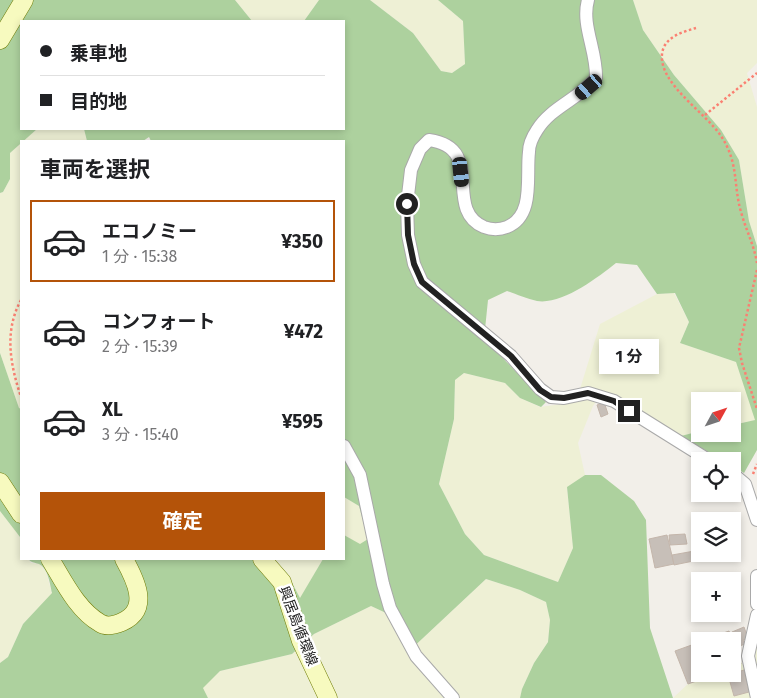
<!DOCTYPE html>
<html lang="ja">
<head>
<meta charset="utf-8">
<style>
	body { margin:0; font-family:"Fira Sans","Noto Sans JP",sans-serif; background:#f6f6f6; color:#202124; height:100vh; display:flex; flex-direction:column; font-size:19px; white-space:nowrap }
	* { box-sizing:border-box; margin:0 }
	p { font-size:16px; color:#757577 }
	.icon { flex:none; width:28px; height:28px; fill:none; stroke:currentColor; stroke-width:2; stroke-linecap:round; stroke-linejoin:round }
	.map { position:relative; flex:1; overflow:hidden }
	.side { position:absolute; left:20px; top:140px; width:325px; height:420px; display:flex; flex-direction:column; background:#fff; border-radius:0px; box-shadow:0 2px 8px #0003 }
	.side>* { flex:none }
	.top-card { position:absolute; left:20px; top:20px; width:325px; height:110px; border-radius:0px; box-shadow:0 2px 8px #0003; display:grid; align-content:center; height:110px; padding:0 20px; background:#fff }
	.needle { width:32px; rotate:50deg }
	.tools { position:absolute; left:691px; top:392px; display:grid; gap:10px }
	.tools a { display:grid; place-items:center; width:50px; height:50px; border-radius:0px; background:#fff; box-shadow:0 2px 8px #0003; font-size:25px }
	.end { position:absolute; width:22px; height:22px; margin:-11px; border:6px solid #222; background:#fff; box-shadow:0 0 0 2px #fff }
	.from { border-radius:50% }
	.bubble { position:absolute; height:35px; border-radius:0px; background:#fff; box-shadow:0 2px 8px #0003; font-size:16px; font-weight:700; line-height:35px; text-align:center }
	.car { position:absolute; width:15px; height:30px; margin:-15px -8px; border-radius:6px; box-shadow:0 0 4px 1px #0007; background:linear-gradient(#222 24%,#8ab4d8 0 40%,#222 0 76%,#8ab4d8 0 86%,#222 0) }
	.top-card b { display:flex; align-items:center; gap:18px; height:48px; font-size:19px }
	.top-card b+b { border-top:1px solid #e0e0e0 }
	.top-card i { width:12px; height:12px; background:#202124 }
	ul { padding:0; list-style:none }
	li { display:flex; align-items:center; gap:15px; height:82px; margin:0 10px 8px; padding:0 10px; border:2px solid transparent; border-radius:0px }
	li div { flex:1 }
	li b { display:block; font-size:19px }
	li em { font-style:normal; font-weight:700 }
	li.active { border-color:#b45309 }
	li>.icon { width:45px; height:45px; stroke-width:1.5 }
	h2 { padding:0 20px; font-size:22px; line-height:60px }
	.action { display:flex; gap:10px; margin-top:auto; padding:10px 20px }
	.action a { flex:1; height:58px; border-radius:0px; background:#b45309; color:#fff; font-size:20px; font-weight:700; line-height:58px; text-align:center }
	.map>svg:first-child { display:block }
</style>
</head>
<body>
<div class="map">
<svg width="757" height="698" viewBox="0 0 757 698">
	<rect width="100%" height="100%" fill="#f2efe9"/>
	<g fill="#eef0d5">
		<polygon points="235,0 319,0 304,21 252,21"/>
		<polygon points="370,0 438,0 463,21 465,64 452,73 441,71 413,33"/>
		<polygon points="633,0 757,0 757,63 747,73 757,107 757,245 749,221 739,160 721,130 674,75 643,30"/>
		<polygon points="37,129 84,129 87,141 23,141"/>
		<polygon points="21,143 21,409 19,408 0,353 0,193 3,192 10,179 10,153"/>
		<polygon points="674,293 689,322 680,343 736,362 756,420 733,425 732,401 700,401 700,431 681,436 603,393 593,406 578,443 585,475 567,488 573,548 558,582 484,555 465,534 439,484 454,419 455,380 464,373 505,383 520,398 540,407 576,402 600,324 657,294"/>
		<polygon points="344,497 359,506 368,539 360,545 344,535"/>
		<polygon points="0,511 20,537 21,559 28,559 31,563 40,564 46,571 52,594 23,624 8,657 0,663"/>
		<polygon points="272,559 323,559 300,599 287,573"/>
		<polygon points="486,579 520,590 546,602 550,620 548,642 534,663 522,689 520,698 208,698 202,688 220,671 292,654 314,634 371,606 386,613 407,653"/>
		<polygon points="729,631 742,664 753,662 757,645 757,698 673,698 688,684 675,651 700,642 700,674 732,674 732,641 701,641"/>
	</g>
	<g fill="#add19e">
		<polygon points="0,0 235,0 252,21 21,21 21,129 37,129 10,153 10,179 3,192 0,193"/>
		<path d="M319,0H370L413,33L441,71L452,73L465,64L463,21L438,0H633L643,30L674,75L721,130L739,160L749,221L757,246V450L744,473L733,466L732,461H724L681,436L700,431V434H732L733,425L755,420L736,362L680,343L689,322L675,293L657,294L637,265L616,263C597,278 562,305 537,301C527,299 516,294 507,291L488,300L484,339L546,402L541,407L520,398L505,383L464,373L455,380L454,419L439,484L465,534L484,555L558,582L573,548L567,487L585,475H601L634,501L646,520L650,628L673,698H520L522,689L534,663L548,642L550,620L546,602L520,590L486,579L407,653L386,613L371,606L314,634L292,654L220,671L203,688L208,698H0V663L8,657L23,624L52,593C50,584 48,568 39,564C33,562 32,563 28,559H272L287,573L300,598L323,559H344V535L360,544L368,539L359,506L344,497V141H151L149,137L143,141H87L84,129H81H344V21H304Z"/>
		<polygon points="0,353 19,408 21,409 21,543 20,537 0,511"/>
	</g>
	<g fill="#c7bfb8" stroke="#c4b6ab">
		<polygon points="604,402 608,414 601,417 597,405"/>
		<polygon points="685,534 687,544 670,545 669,535"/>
		<polygon points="667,535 674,564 655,568 649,539"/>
		<polygon points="700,550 700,554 708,554 708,558 674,565 672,555"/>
		<polygon points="744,627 748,638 743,640 745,644 737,647 732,632"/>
		<polygon points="729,631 741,664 732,668 732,641 701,641"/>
		<polygon points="700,642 700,674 716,674 688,684 675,651"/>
		<polygon points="744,670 749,692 734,696 728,675"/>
	</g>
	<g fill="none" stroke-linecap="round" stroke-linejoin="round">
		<g stroke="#a9a9a9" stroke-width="14">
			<g id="street">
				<path d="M588,0C581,25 597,51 596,78C579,99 551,107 537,130C533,136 529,145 529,152C526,176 535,216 507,227C499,230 492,230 484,227C442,209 487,148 429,140L420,149L411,170L407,204L408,235L414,264L422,282L511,356L540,389L551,397L564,398L588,393L614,401L710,461"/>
				<polyline points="344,446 360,475 383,584 390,608 416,656 453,698"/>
				<polyline points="732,473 745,484 757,520"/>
				<polyline points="757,576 757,604"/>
				<polyline points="757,698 748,656 757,615"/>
			</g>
		</g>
		<g stroke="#707d05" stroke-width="19">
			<g id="secondary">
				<polyline points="0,40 24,0"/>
				<polyline points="0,482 21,514"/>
				<path d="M50,559C63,580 77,610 100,623C106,627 115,625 122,622C151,609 135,579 124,559"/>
				<polyline points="262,559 282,582 301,641 328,698"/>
			</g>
		</g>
		<g stroke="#fa8072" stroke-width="2.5" stroke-dasharray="2.5 2.5" stroke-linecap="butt">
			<path d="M696,28C682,32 664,37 662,54C659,84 705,112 721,136C739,163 733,184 741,212C746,230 754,245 757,263"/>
			<polyline points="705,115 757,73"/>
			<polyline points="757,270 739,348 742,363 757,409"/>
			<path d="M21,300C4,331 10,364 21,397"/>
			<polyline points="753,474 757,464"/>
		</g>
		<use href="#street" stroke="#fff" stroke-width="12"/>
		<use href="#secondary" stroke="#f7fabf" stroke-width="18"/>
	</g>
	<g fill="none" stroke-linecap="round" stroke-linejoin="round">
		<polyline stroke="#222" stroke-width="6" points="407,204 408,235 414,264 422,282 511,356 540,390 551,397 564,398 588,393 614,401 629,411"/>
	</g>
	<g text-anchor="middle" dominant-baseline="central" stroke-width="5" stroke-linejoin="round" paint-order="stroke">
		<g font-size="14" fill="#222" stroke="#fff">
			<text transform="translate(298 626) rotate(69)">興居島循環線</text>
		</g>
	</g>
</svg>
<div class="tools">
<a><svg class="needle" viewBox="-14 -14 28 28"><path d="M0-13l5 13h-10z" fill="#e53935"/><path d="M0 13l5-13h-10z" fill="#757577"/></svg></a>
<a><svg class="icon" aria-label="locate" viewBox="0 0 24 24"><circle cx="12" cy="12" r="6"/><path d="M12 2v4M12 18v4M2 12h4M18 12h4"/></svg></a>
<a><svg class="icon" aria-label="layers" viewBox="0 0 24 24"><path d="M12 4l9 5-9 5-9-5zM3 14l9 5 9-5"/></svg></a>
<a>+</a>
<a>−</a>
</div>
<i class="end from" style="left:407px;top:204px"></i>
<i class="end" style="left:629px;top:411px"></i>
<div class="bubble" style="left:599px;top:339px;width:60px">1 分</div>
<i class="car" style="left:589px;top:87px;rotate:229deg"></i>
<i class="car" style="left:461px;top:172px;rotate:174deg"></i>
<div class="top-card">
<b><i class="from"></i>乗車地</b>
<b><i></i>目的地</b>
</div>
<section class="side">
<h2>車両を選択</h2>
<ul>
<li class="active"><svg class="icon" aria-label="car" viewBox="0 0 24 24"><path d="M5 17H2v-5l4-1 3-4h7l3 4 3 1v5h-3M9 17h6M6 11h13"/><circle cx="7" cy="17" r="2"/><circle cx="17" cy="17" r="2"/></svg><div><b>エコノミー</b><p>1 分 · 15:38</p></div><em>¥350</em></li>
<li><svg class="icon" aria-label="car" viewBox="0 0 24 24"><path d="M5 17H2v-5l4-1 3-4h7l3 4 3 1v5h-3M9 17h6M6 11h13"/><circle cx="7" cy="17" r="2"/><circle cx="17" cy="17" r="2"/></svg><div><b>コンフォート</b><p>2 分 · 15:39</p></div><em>¥472</em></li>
<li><svg class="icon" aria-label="car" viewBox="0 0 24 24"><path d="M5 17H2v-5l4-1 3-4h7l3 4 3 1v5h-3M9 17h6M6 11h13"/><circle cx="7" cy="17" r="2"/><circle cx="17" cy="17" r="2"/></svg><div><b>XL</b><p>3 分 · 15:40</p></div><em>¥595</em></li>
</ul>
<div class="action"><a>確定</a></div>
</section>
</div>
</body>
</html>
